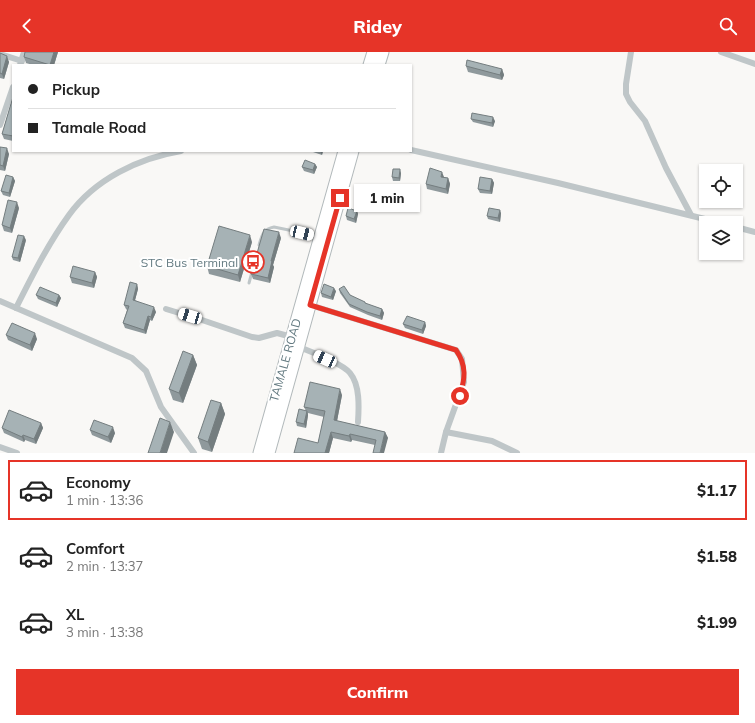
<!DOCTYPE html>
<html lang="en">
<head>
<meta charset="utf-8">
<style>
	body { margin:0; font-family:Mulish,sans-serif; background:#f6f6f6; color:#222; height:100vh; display:flex; flex-direction:column; font-size:15px; white-space:nowrap }
	* { box-sizing:border-box; margin:0 }
	p { font-size:13px; color:#767676 }
	.icon { flex:none; width:22px; height:22px; fill:none; stroke:currentColor; stroke-width:2; stroke-linecap:round; stroke-linejoin:round }
	.map { position:relative; height:401px; overflow:hidden }
	.panel { display:flex; flex-direction:column; background:#fff; flex:1 }
	.panel>* { flex:none }
	.hud { position:absolute; left:12px; top:12px; width:400px; height:88px; border-radius:0px; box-shadow:0 1px 3px #0004; display:grid; align-content:center; height:88px; padding:0 16px; background:#fff }
	.fabs { position:absolute; left:699px; top:112px; display:grid; gap:8px }
	.fabs a { display:grid; place-items:center; width:44px; height:44px; border-radius:0px; background:#fff; box-shadow:0 1px 3px #0004; font-size:20px }
	.end { position:absolute; width:18px; height:18px; margin:-9px; border:5px solid #e63428; background:#fff; box-shadow:0 0 0 2px #fff }
	.from { border-radius:50% }
	.bubble { position:absolute; height:28px; border-radius:0px; background:#fff; box-shadow:0 1px 3px #0004; font-size:13px; font-weight:800; line-height:28px; text-align:center }
	.car { position:absolute; width:12px; height:24px; margin:-12px -6px; border-radius:5px; box-shadow:0 0 3px 1px #0007; background:linear-gradient(#fff 24%,#345 0 40%,#fff 0 76%,#345 0 86%,#fff 0) }
	.hud b { display:flex; align-items:center; gap:14px; height:38px; font-size:15px }
	.hud b+b { border-top:1px solid #e0e0e0 }
	.hud i { width:10px; height:10px; background:#222 }
	ul { padding:7px 0 0; list-style:none }
	li { display:flex; align-items:center; gap:12px; height:60px; margin:0 8px 6px; padding:0 8px; border:2px solid transparent; border-radius:0px }
	li div { flex:1 }
	li b { display:block; font-size:15px }
	li em { font-style:normal; font-weight:800 }
	li.selected { border-color:#e63428 }
	li>.icon { width:36px; height:36px; stroke-width:1.5 }
	.button { display:flex; gap:8px; margin-top:auto; padding:8px 16px }
	.button a { flex:1; height:46px; border-radius:0px; background:#e63428; color:#fff; font-size:16px; font-weight:800; line-height:46px; text-align:center }
	header { display:flex; justify-content:space-between; align-items:center; height:52px; padding:0 16px; background:#e63428; color:#fff; font-size:18px; font-weight:800 }
	.map>svg:first-child { display:block }
</style>
</head>
<body>
<header><svg class="icon" aria-label="back" viewBox="0 0 24 24"><path d="M15 5l-7 7 7 7"/></svg>Ridey<svg class="icon" aria-label="search" viewBox="0 0 24 24"><circle cx="10" cy="10" r="6"/><path d="M15 15l6 6"/></svg></header>
<div class="map">
<svg width="755" height="401" viewBox="0 0 755 401">
	<rect width="100%" height="100%" fill="#f9f8f6"/>
	<g fill="none" stroke-linecap="round" stroke-linejoin="round">
		<g stroke="#b2b9bb" stroke-width="13">
			<g id="trunk">
				<polyline points="369,13 373,0"/>
				<polyline points="379,13 383,0"/>
				<polyline points="259,401 344,99"/>
				<polyline points="269,401 353,99"/>
			</g>
		</g>
		<g stroke="#bfc6c8" stroke-width="3">
			<path d="M259,193C262,183 263,177 274,175L318,184"/>
			<polyline points="249,231 252,220"/>
		</g>
		<g stroke="#bfc6c8" stroke-width="6">
			<polyline points="631,0 626,32 626,42 630,50 645,69 666,116 691,163"/>
			<polyline points="721,0 755,12"/>
			<polyline points="0,2 22,9"/>
			<polyline points="20,13 24,0"/>
			<polyline points="0,73 13,35"/>
			<polyline points="411,98 558,131 721,171"/>
			<polyline points="736,175 755,180"/>
			<polyline points="0,249 132,306 146,319 161,355 194,401"/>
			<polyline points="310,253 456,298 462,307 464,330 446,380 441,401"/>
			<path d="M16,256C32,224 48,192 69,163C95,127 139,106 181,99"/>
			<polyline points="166,257 202,268 252,285 259,286 277,281 292,285"/>
			<path d="M299,295C311,300 342,311 350,321C360,333 359,355 358,370"/>
			<polyline points="446,380 492,389 517,401"/>
			<polyline points="0,395 17,401"/>
		</g>
		<use href="#trunk" stroke="#fff" stroke-width="11"/>
	</g>
	<g fill="#8f999c">
		<polygon points="25,0 58,0 54,13 33,13 26,11 24,5"/>
		<polygon points="0,1 9,10 4,27 0,26"/>
		<polygon points="466,14 502,17 504,23 502,28 468,20"/>
		<polygon points="13,45 13,89 4,87 2,82"/>
		<polygon points="471,67 495,69 493,75 473,70"/>
		<polygon points="0,95 9,102 5,119 0,118"/>
		<polygon points="312,99 323,99 322,103 313,100"/>
		<polygon points="315,112 317,115 314,122 304,119 302,115"/>
		<polygon points="401,121 400,129 393,129 392,125"/>
		<polygon points="13,125 15,129 10,145 3,143 1,139"/>
		<polygon points="444,125 448,126 450,132 448,142 427,137 426,132"/>
		<polygon points="492,127 494,131 492,142 480,141 478,137"/>
		<polygon points="19,156 12,181 4,179 2,173"/>
		<polygon points="357,159 358,162 356,171 347,168 346,164"/>
		<polygon points="501,161 500,170 488,167 487,164"/>
		<polygon points="281,186 273,213 274,215 270,231 253,227 251,222"/>
		<polygon points="26,188 20,210 13,208 12,205"/>
		<polygon points="252,190 240,230 209,222 207,214"/>
		<polygon points="95,220 97,225 94,236 72,231 70,225"/>
		<polygon points="137,232 138,237 135,248 156,260 152,269 150,268 146,282 125,276 123,271 127,258 126,257 124,253"/>
		<polygon points="339,237 366,252 382,257 384,261 382,268 368,263 350,255 340,241"/>
		<polygon points="336,239 333,248 322,245 321,241"/>
		<polygon points="36,243 59,243 61,246 57,255 38,247"/>
		<polygon points="425,270 426,274 423,282 405,276 403,272"/>
		<polygon points="6,283 37,287 32,299 8,288"/>
		<polygon points="193,303 197,313 183,351 173,348 169,337"/>
		<polygon points="342,343 337,369 385,380 388,386 375,393 352,388 351,390 333,386 329,401 294,401 318,391 324,365 308,361 308,363 306,376 297,374 296,370 306,359 304,355"/>
		<polygon points="221,351 225,362 212,400 202,397 198,386"/>
		<polygon points="41,371 43,376 36,392 25,388 24,390 4,381 2,376"/>
		<polygon points="90,378 115,381 111,391 92,383"/>
	</g>
	<g fill="#747d7f">
		<polygon points="54,0 58,0 54,13 50,13"/>
		<polygon points="7,4 9,10 4,27 2,22"/>
		<polygon points="502,17 504,23 502,28 500,23"/>
		<polygon points="493,65 495,69 493,75 492,71"/>
		<polygon points="7,96 9,102 5,119 3,114"/>
		<polygon points="321,99 323,99 322,103 320,99"/>
		<polygon points="315,112 317,115 314,122 313,118"/>
		<polygon points="400,117 401,121 400,129 399,126"/>
		<polygon points="442,120 444,125 443,130 441,125"/>
		<polygon points="13,125 15,129 10,145 9,141"/>
		<polygon points="448,126 450,132 448,142 446,137"/>
		<polygon points="492,127 494,131 492,142 490,139"/>
		<polygon points="17,150 19,156 12,181 10,176"/>
		<polygon points="500,158 501,161 500,170 498,166"/>
		<polygon points="357,159 358,162 356,171 354,167"/>
		<polygon points="279,180 281,186 273,213 274,215 270,231 268,226 271,209"/>
		<polygon points="250,183 252,190 240,230 238,223"/>
		<polygon points="24,184 26,188 20,210 18,206"/>
		<polygon points="95,220 97,225 94,236 92,231"/>
		<polygon points="137,232 138,237 134,252 133,248"/>
		<polygon points="334,236 336,239 333,248 331,245"/>
		<polygon points="59,243 61,246 57,255 56,251"/>
		<polygon points="154,255 156,260 152,269 151,265"/>
		<polygon points="382,257 384,261 382,268 380,264"/>
		<polygon points="148,264 150,268 146,282 144,278"/>
		<polygon points="425,270 426,274 423,282 422,278"/>
		<polygon points="35,281 37,287 32,299 30,293"/>
		<polygon points="193,303 197,313 183,351 179,341"/>
		<polygon points="340,337 342,343 336,374 334,368"/>
		<polygon points="221,351 225,362 212,400 208,390"/>
		<polygon points="307,359 308,363 306,376 304,372"/>
		<polygon points="170,370 174,380 167,401 160,401"/>
		<polygon points="41,371 43,376 36,392 34,387"/>
		<polygon points="113,375 115,381 111,391 108,385"/>
		<polygon points="331,380 333,386 329,401 325,401"/>
		<polygon points="385,380 388,386 384,401 380,401"/>
		<polygon points="350,382 352,388 351,390 349,384"/>
		<polygon points="23,383 25,388 24,390 22,385"/>
	</g>
	<g fill="#a6b2b5" stroke="#747d7f">
		<polygon points="25,0 54,0 50,13 24,5"/>
		<polygon points="0,1 7,4 2,22 0,21"/>
		<polygon points="467,8 502,17 500,23 466,14"/>
		<polygon points="13,45 13,84 2,82"/>
		<polygon points="472,61 493,65 492,71 471,67"/>
		<polygon points="0,95 7,96 3,114 0,113"/>
		<polygon points="305,108 315,112 313,118 302,115"/>
		<polygon points="430,116 442,120 441,125 448,126 446,137 426,132"/>
		<polygon points="393,117 400,117 399,126 392,125"/>
		<polygon points="6,123 13,125 9,141 1,139"/>
		<polygon points="480,125 492,127 490,139 478,137"/>
		<polygon points="8,148 17,150 10,176 2,173"/>
		<polygon points="348,156 357,159 354,167 346,164"/>
		<polygon points="489,156 500,158 498,166 487,164"/>
		<polygon points="219,174 250,183 238,223 207,214"/>
		<polygon points="264,177 279,180 271,209 272,209 268,226 251,222"/>
		<polygon points="18,183 24,184 18,206 12,205"/>
		<polygon points="73,214 95,220 92,231 70,225"/>
		<polygon points="130,230 137,232 133,248 154,255 151,265 148,264 144,278 123,271 129,254 124,253"/>
		<polygon points="324,232 334,236 331,245 321,241"/>
		<polygon points="344,234 350,243 365,250 365,251 382,257 380,264 367,260 349,252 339,237"/>
		<polygon points="40,235 59,243 56,251 36,243"/>
		<polygon points="407,264 425,270 422,278 403,272"/>
		<polygon points="12,271 35,281 30,293 6,283"/>
		<polygon points="183,299 193,303 179,341 169,337"/>
		<polygon points="310,330 340,337 334,368 385,380 380,401 373,401 376,388 350,382 349,384 331,380 325,401 294,401 298,386 318,391 325,359 304,355"/>
		<polygon points="211,348 221,351 208,390 198,386"/>
		<polygon points="299,357 307,359 304,372 296,370"/>
		<polygon points="9,358 41,371 34,387 23,383 22,385 2,376"/>
		<polygon points="160,366 170,370 160,401 148,401"/>
		<polygon points="94,368 113,375 108,385 90,378"/>
	</g>
	<g fill="none" stroke-linecap="round" stroke-linejoin="round">
		<path stroke="#e63428" stroke-width="5" d="M340,146L310,253L456,298C467,314 465,326 460,344"/>
	</g>
	<defs>
		<g id="bus-ring" transform="scale(1.15)"><circle r="9.5" fill="#fff" stroke="#e63428" stroke-width="1.5"/><path d="M-5-6H5V4H4V6H2V4H-2V6H-4V4H-5ZM-3.5-4V0h7V-4ZM-3.5 1.2v1.5H-2V1.2ZM2 1.2v1.5H3.5V1.2Z" fill="#e63428"/></g>
	</defs>
	<g fill-rule="evenodd">
		<use href="#bus-ring" x="253" y="210"/>
	</g>
	<g text-anchor="middle" dominant-baseline="central" stroke-width="4" stroke-linejoin="round" paint-order="stroke">
		<g font-size="12" fill="#637a81" stroke="#fff" text-anchor="end">
			<text x="238" y="210">STC Bus Terminal</text>
		</g>
		<g font-size="12" fill="#637a81" stroke="#fff">
			<text transform="translate(285 308) rotate(-74)">TAMALE ROAD</text>
		</g>
	</g>
</svg>
<div class="fabs">
<a><svg class="icon" aria-label="locate" viewBox="0 0 24 24"><circle cx="12" cy="12" r="6"/><path d="M12 2v4M12 18v4M2 12h4M18 12h4"/></svg></a>
<a><svg class="icon" aria-label="layers" viewBox="0 0 24 24"><path d="M12 4l9 5-9 5-9-5zM3 14l9 5 9-5"/></svg></a>
</div>
<i class="end from" style="left:460px;top:344px"></i>
<i class="end" style="left:340px;top:146px"></i>
<div class="bubble" style="left:354px;top:132px;width:66px">1 min</div>
<i class="car" style="left:302px;top:181px;rotate:103deg"></i>
<i class="car" style="left:190px;top:264px;rotate:287deg"></i>
<i class="car" style="left:325px;top:307px;rotate:294deg"></i>
<div class="hud">
<b><i class="from"></i>Pickup</b>
<b><i></i>Tamale Road</b>
</div>
</div>
<section class="panel">
<ul>
<li class="selected"><svg class="icon" aria-label="car" viewBox="0 0 24 24"><path d="M5 17H2v-5l4-1 3-4h7l3 4 3 1v5h-3M9 17h6M6 11h13"/><circle cx="7" cy="17" r="2"/><circle cx="17" cy="17" r="2"/></svg><div><b>Economy</b><p>1 min · 13:36</p></div><em>$1.17</em></li>
<li><svg class="icon" aria-label="car" viewBox="0 0 24 24"><path d="M5 17H2v-5l4-1 3-4h7l3 4 3 1v5h-3M9 17h6M6 11h13"/><circle cx="7" cy="17" r="2"/><circle cx="17" cy="17" r="2"/></svg><div><b>Comfort</b><p>2 min · 13:37</p></div><em>$1.58</em></li>
<li><svg class="icon" aria-label="car" viewBox="0 0 24 24"><path d="M5 17H2v-5l4-1 3-4h7l3 4 3 1v5h-3M9 17h6M6 11h13"/><circle cx="7" cy="17" r="2"/><circle cx="17" cy="17" r="2"/></svg><div><b>XL</b><p>3 min · 13:38</p></div><em>$1.99</em></li>
</ul>
<div class="button"><a>Confirm</a></div>
</section>
</body>
</html>
